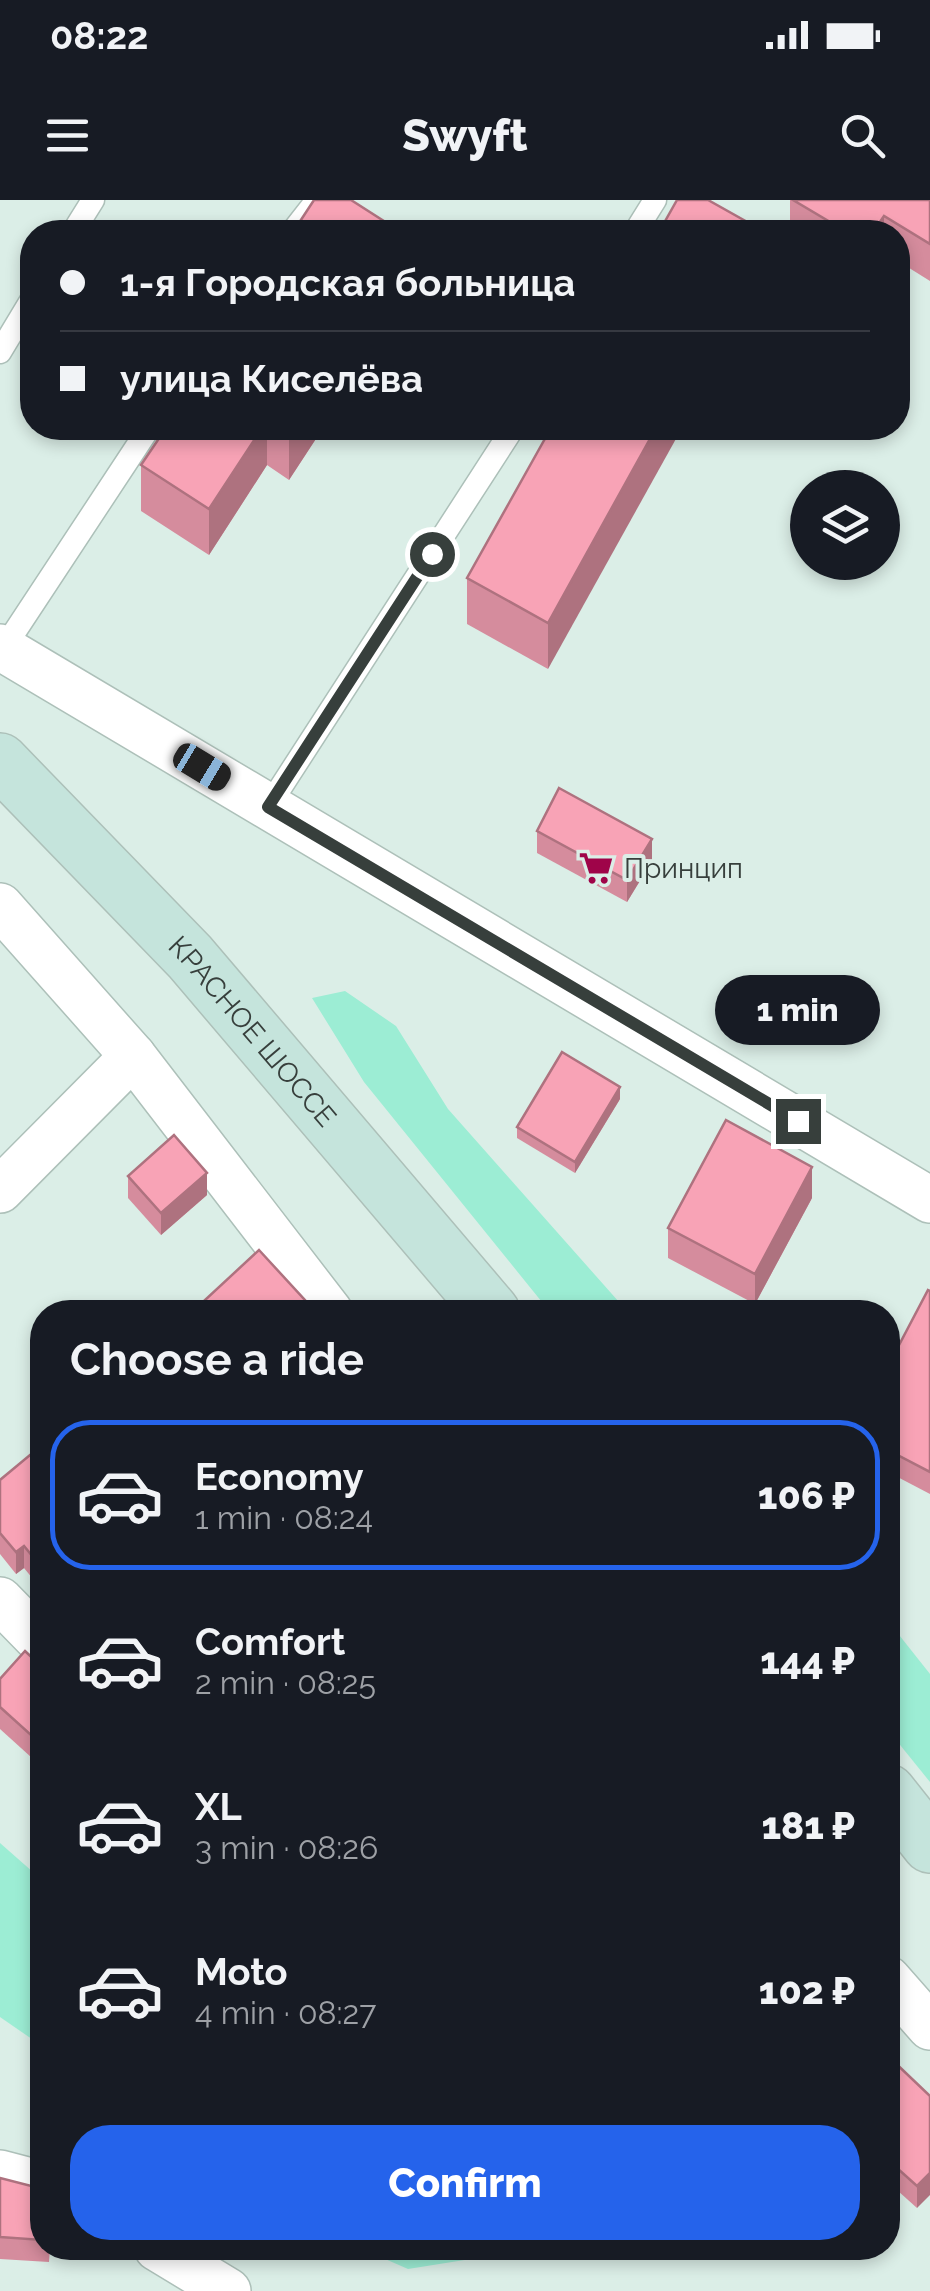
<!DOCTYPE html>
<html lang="en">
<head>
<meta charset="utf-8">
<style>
	body { margin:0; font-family:Raleway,sans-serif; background:#242831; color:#f1f3f6; height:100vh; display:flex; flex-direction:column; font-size:38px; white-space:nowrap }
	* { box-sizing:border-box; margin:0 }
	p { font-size:32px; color:#9ea1a6 }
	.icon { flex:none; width:55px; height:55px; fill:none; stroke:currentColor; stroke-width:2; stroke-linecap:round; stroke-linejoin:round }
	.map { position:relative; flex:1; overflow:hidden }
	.drawer { position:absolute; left:30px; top:1100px; width:870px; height:960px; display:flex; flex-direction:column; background:#171b24; border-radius:40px; box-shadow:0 5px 15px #0003 }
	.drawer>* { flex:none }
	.top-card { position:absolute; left:20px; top:20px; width:890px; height:220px; border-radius:40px; box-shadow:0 5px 15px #0003; display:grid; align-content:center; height:220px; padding:0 40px; background:#171b24 }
	.buttons { position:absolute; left:790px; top:270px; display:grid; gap:20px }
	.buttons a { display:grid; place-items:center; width:110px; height:110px; border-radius:50%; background:#171b24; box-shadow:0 5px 15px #0003; font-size:50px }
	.end { position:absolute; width:45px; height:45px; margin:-22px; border:12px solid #373f3c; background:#fff; box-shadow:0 0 0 5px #fff }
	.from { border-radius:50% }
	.bubble { position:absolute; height:70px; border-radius:35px; background:#171b24; box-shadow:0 5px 15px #0003; font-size:32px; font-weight:800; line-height:70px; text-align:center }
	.car { position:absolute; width:30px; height:60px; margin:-30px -15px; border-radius:12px; box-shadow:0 0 8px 2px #0007; background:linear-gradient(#222 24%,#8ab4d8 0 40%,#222 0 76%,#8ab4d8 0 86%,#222 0) }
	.top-card b { display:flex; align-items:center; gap:35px; height:95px; font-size:38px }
	.top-card b+b { border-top:2px solid #363941 }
	.top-card i { width:25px; height:25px; background:#f1f3f6 }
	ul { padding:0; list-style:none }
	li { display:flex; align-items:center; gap:30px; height:150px; margin:0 20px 15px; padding:0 20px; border:5px solid transparent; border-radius:40px }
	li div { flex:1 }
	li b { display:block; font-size:38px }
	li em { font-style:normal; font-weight:800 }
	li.active { border-color:#2563eb }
	li>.icon { width:90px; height:90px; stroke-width:1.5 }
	h2 { padding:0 40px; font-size:45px; line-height:120px }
	.primary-button { display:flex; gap:20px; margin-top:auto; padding:20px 40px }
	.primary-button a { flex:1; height:115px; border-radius:40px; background:#2563eb; color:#fff; font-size:40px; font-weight:800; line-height:115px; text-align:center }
	.status { display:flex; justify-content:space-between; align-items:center; height:70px; padding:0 50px; background:#171b24; direction:ltr }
	.status svg { height:28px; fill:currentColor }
	header { display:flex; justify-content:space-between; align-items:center; height:130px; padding:0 40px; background:#171b24; font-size:45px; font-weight:800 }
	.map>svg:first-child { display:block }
</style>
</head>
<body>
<div class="status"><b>08:22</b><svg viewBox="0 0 49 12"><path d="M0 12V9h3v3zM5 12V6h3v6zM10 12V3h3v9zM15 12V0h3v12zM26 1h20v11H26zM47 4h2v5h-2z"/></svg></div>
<header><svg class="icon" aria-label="menu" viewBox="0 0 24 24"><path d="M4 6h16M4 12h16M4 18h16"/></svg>Swyft<svg class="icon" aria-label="search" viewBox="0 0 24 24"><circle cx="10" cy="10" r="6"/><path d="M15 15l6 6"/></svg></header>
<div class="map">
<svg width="930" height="2091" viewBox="0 0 930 2091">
	<rect width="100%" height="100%" fill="#dbeee7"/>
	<g fill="#9cedd4">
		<polygon points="345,791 396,826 448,909 619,1102 639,1112 550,1112 364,882 312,798"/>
		<polygon points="888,1421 930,1474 930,1582 888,1530"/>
		<polygon points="0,1643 42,1680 42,1846 0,1817"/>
		<polygon points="360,2048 539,2048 408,2069"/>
	</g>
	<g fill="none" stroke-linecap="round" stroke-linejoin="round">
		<g stroke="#adc0b9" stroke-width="25">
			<g id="lane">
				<polyline points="73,32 93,0"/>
				<polyline points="292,32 317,0"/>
				<polyline points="635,32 655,0"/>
				<polyline points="0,152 32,99"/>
				<polyline points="4,448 149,228"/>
				<polyline points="268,607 513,228"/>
			</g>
		</g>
		<g stroke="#adc0b9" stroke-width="48">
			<g id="street">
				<polyline points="0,447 930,1000"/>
				<polyline points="0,706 133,856 330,1112"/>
				<polyline points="0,990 133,856"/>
				<polyline points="0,1400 42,1443"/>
				<polyline points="888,1779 930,1827"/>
				<polyline points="0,1973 42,1984"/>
				<polyline points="157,2048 228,2091"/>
			</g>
		</g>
		<g stroke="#adc0b9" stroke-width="58">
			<g id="secondary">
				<path id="s1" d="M0,561L190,757L492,1112"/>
				<polyline points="888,1592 930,1645"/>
			</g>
		</g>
		<use href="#lane" stroke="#fff" stroke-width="22"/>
		<use href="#street" stroke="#fff" stroke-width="45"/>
		<use href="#secondary" stroke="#c5e4dc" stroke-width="55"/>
	</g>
	<g fill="#d58c9d">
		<polygon points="790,0 930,0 930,81 898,61 898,32 790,32"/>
		<polygon points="166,228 323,228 289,280 267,265 209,355 141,311 141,265"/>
		<polygon points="551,228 548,469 467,424 467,378"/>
		<polygon points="537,631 652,661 627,702 537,653"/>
		<polygon points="620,899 575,973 517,938 517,927"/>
		<polygon points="128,976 207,995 161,1035 128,998"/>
		<polygon points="812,998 755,1104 668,1058 668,1028"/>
		<polygon points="930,1091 930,1294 888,1272 888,1166"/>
		<polygon points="205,1100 315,1112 205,1112"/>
		<polygon points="42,1271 42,1390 24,1368 16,1374 0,1354 0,1280"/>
		<polygon points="42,1467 42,1567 0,1529 0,1479"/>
		<polygon points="888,1856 930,1896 917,2008 888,1982"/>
		<polygon points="0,1978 35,1987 42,1986 42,2048 50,2048 49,2062 0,2059"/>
	</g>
	<g fill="#ae727f">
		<polygon points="884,16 884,32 873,32"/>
		<polygon points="262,228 267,228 267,265 209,355 209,309"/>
		<polygon points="294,228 323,228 289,280 289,234"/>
		<polygon points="656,228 682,228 548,469 548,423"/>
		<polygon points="652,639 652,661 627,702 627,680"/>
		<polygon points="620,887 620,899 575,973 575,962"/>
		<polygon points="812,967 812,998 755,1104 755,1074"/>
		<polygon points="207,973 207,995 161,1035 161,1013"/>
		<polygon points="24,1346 24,1368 16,1374 16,1352"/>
		<polygon points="930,1973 930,1995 917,2008 917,1986"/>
	</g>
	<g fill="#f8a3b6" stroke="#ae727f" stroke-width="2.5">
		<polygon points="314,0 351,0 401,32 293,32"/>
		<polygon points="677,0 708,0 765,32 659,32"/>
		<polygon points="793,0 930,0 930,44 884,16 873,32 847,32"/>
		<polygon points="166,228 262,228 209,309 141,265"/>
		<polygon points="279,228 294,228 289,234"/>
		<polygon points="551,228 656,228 548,423 467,378"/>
		<polygon points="559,588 652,639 627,680 537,631"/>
		<polygon points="562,852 620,887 575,962 517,927"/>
		<polygon points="726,920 812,967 755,1074 668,1028"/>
		<polygon points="174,935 207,973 161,1013 128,976"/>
		<polygon points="259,1050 315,1111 314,1112 217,1112 205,1100"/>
		<polygon points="928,1090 930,1091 930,1272 888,1250 888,1166"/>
		<polygon points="30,1255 42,1271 42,1368 24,1346 16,1352 0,1333 0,1280"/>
		<polygon points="25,1451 42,1467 42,1545 0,1507 0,1479"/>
		<polygon points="888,1856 930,1896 930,1973 917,1986 888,1960"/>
		<polygon points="0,1978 35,1987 42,1986 42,2040 0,2037"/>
	</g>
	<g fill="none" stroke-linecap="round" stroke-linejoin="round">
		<polyline stroke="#373f3c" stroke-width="12" points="432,354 268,607 798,921"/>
	</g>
	<defs>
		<g id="supermarket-bare" transform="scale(2.7)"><path d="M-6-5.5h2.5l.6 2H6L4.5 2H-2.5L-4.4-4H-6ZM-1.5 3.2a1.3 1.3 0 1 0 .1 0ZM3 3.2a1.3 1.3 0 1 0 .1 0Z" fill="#9f0449" stroke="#dbeee7" stroke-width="2.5" paint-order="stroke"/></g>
	</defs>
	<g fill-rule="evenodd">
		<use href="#supermarket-bare" x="596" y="668"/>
	</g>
	<g text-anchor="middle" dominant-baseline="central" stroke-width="8" stroke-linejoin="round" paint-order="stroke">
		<g font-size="28" fill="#373f3c" stroke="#dbeee7" text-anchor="start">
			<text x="624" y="668">Принцип</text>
		</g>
		<g font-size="28" fill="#373f3c" stroke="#dbeee7">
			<text stroke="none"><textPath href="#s1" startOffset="370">КРАСНОЕ ШОССЕ</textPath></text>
		</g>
	</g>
</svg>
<div class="buttons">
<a><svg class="icon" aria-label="layers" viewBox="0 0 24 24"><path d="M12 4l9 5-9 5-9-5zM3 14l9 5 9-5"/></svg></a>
</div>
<i class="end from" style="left:432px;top:354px"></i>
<i class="end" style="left:798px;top:921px"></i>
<div class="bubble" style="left:715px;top:775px;width:165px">1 min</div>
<i class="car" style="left:202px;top:567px;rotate:121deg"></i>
<div class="top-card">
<b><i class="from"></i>1-я Городская больница</b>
<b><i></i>улица Киселёва</b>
</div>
<section class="drawer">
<h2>Choose a ride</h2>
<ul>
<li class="active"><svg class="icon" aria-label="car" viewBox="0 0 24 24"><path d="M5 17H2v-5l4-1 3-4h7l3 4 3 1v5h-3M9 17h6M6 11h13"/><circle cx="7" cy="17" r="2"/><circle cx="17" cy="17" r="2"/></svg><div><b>Economy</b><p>1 min · 08:24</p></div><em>106 ₽</em></li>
<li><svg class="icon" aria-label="car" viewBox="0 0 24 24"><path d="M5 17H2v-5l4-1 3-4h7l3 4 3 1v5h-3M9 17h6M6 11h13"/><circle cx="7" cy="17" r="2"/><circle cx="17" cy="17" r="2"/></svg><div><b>Comfort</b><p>2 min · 08:25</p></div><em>144 ₽</em></li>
<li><svg class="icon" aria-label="car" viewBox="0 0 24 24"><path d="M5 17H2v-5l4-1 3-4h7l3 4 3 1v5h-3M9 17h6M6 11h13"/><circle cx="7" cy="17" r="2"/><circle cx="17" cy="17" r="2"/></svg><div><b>XL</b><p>3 min · 08:26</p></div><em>181 ₽</em></li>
<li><svg class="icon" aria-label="car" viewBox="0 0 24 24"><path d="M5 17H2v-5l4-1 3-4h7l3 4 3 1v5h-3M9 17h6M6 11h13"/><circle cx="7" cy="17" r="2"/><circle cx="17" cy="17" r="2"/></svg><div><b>Moto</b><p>4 min · 08:27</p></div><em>102 ₽</em></li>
</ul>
<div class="primary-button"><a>Confirm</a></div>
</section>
</div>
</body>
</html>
